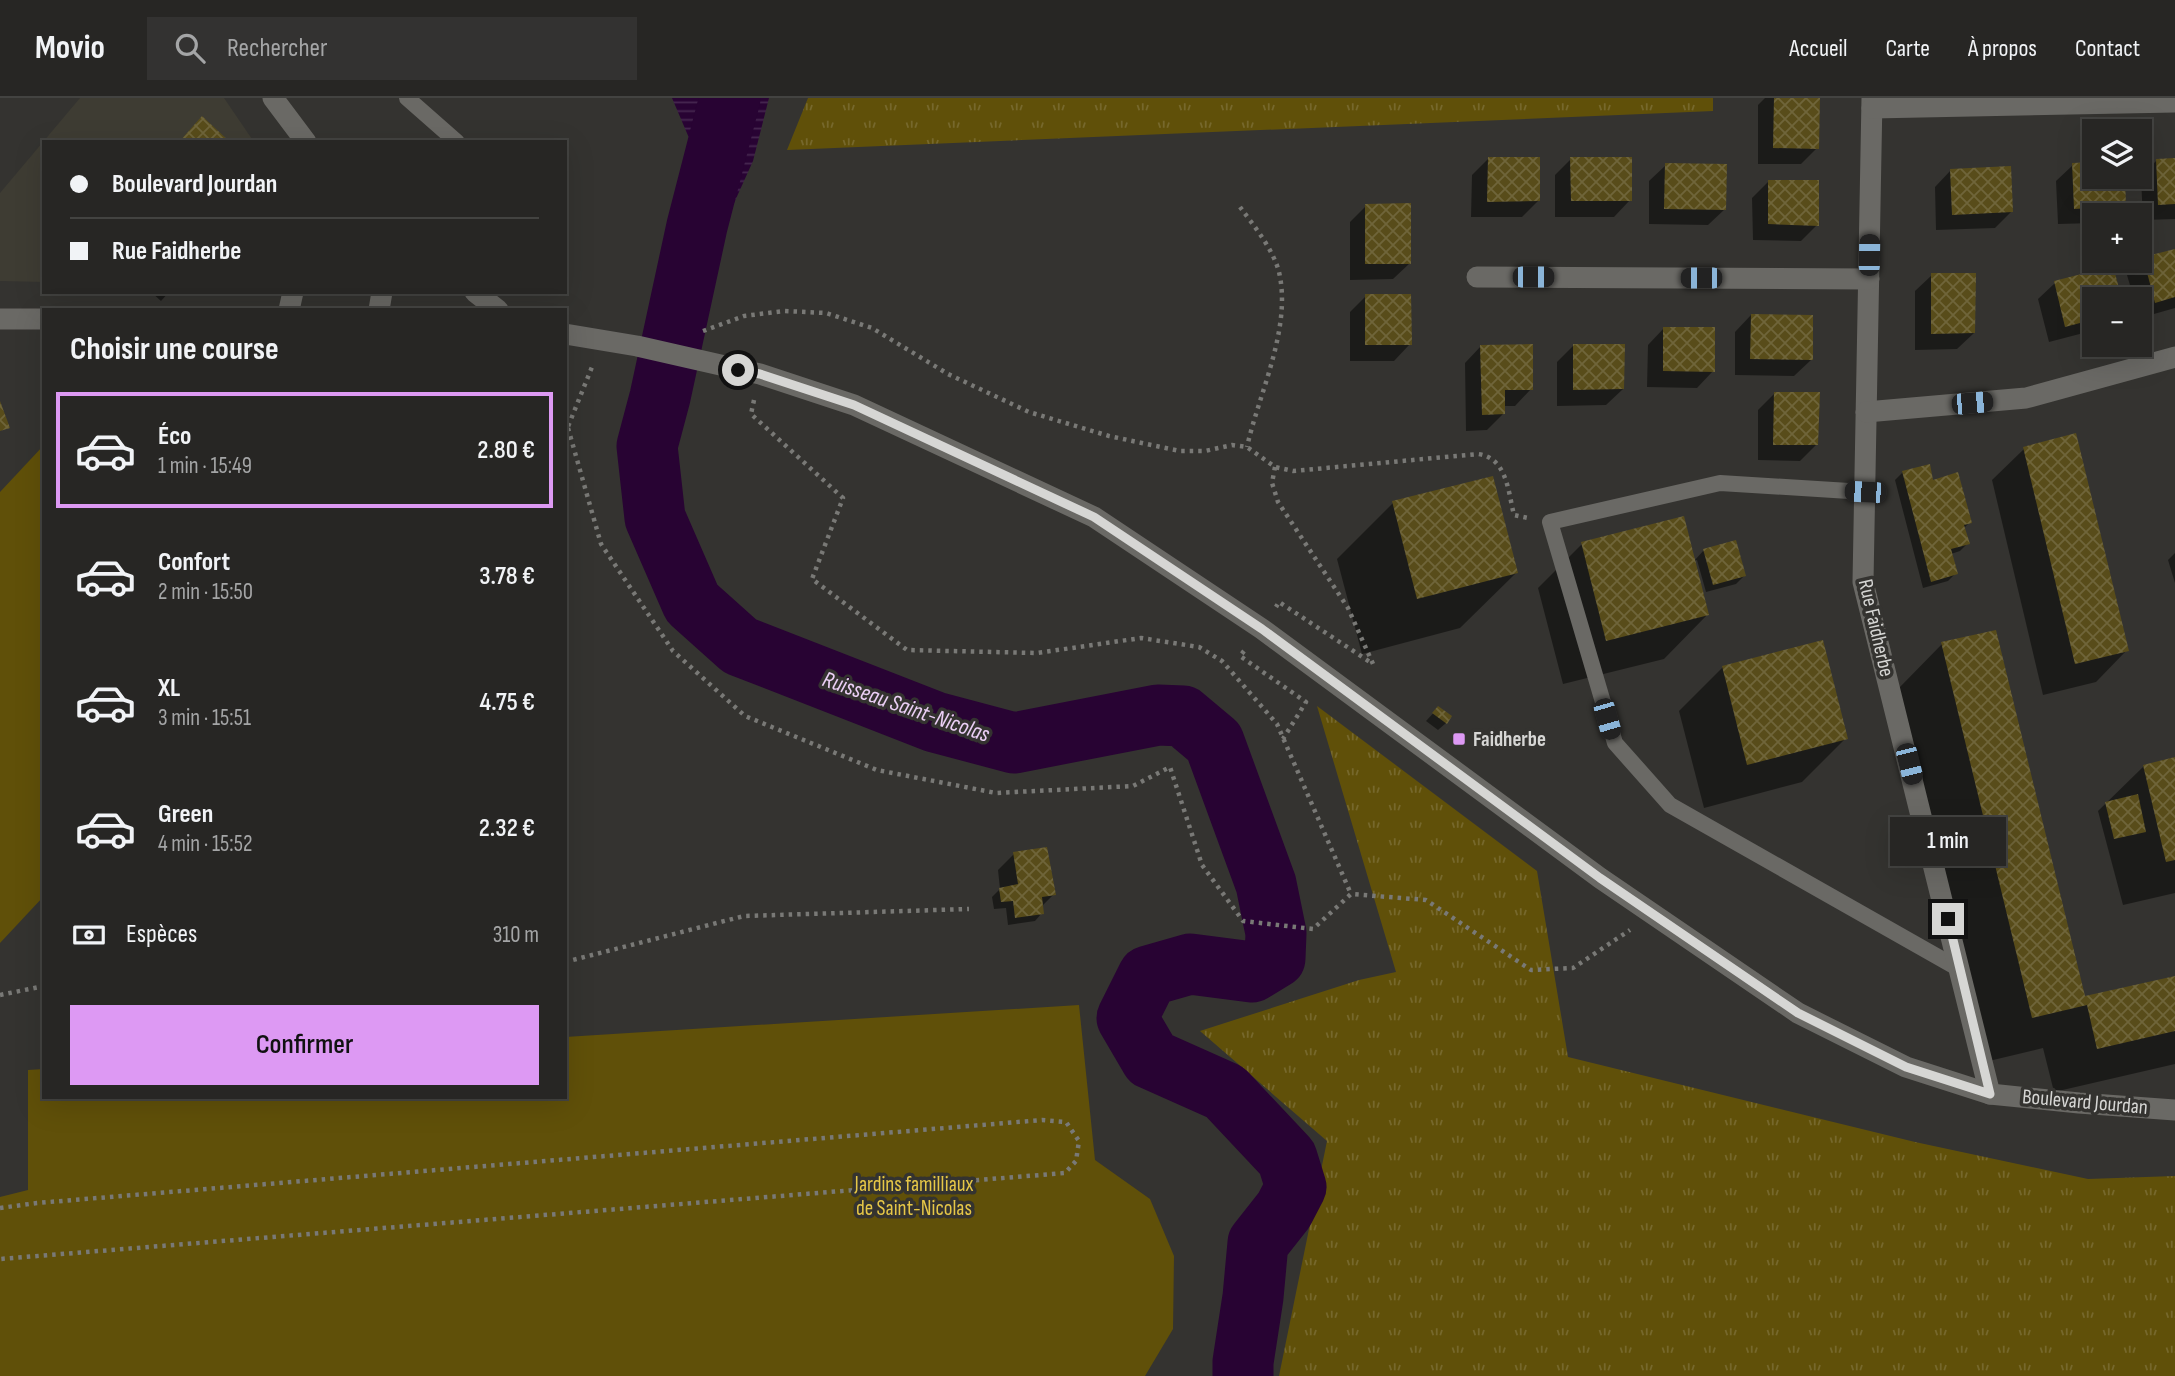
<!DOCTYPE html>
<html lang="fr">
<head>
<meta charset="utf-8">
<style>
	body { margin:0; font-family:"Sofia Sans Condensed",sans-serif; background:#333231; color:#f1f3f6; height:100vh; display:flex; flex-direction:column; font-size:26px; white-space:nowrap }
	* { box-sizing:border-box; margin:0 }
	p { font-size:23px; color:#a4a5a6 }
	.icon { flex:none; width:38px; height:38px; fill:none; stroke:currentColor; stroke-width:2; stroke-linecap:round; stroke-linejoin:round }
	.map { position:relative; flex:1; overflow:hidden }
	.details { position:absolute; left:42px; top:210px; width:525px; height:791px; display:flex; flex-direction:column; background:#272624; border-radius:0px; box-shadow:0 7px 28px #0002,0 0 0 2px #434341 }
	.details>* { flex:none }
	.banner { position:absolute; left:42px; top:42px; width:525px; height:154px; border-radius:0px; box-shadow:0 7px 28px #0002,0 0 0 2px #434341; display:grid; align-content:center; height:154px; padding:0 28px; background:#272624 }
	.fabs { position:absolute; left:2082px; top:21px; display:grid; gap:14px }
	.fabs a { display:grid; place-items:center; width:70px; height:70px; border-radius:0px; background:#272624; box-shadow:0 7px 28px #0002,0 0 0 2px #434341; font-size:35px }
	.end { position:absolute; width:32px; height:32px; margin:-16px; border:9px solid #d6d6d4; background:#111; box-shadow:0 0 0 4px #111 }
	.from { border-radius:50% }
	.bubble { position:absolute; height:49px; border-radius:0px; background:#272624; box-shadow:0 7px 28px #0002,0 0 0 2px #434341; font-size:23px; font-weight:600; line-height:49px; text-align:center }
	.car { position:absolute; width:21px; height:42px; margin:-21px -10px; border-radius:9px; box-shadow:0 0 5px 2px #0007; background:linear-gradient(#222 24%,#8ab4d8 0 40%,#222 0 76%,#8ab4d8 0 86%,#222 0) }
	.banner b { display:flex; align-items:center; gap:24px; height:66px; font-size:26px }
	.banner b+b { border-top:2px solid #434341 }
	.banner i { width:18px; height:18px; background:#f1f3f6 }
	ul { padding:0; list-style:none }
	li { display:flex; align-items:center; gap:21px; height:116px; margin:0 14px 10px; padding:0 14px; border:4px solid transparent; border-radius:0px }
	li div { flex:1 }
	li b { display:block; font-size:26px }
	li em { font-style:normal; font-weight:600 }
	li.current { border-color:#dd99f3 }
	li>.icon { width:63px; height:63px; stroke-width:1.5 }
	h2 { padding:0 28px; font-size:32px; line-height:84px }
	.pay { display:flex; align-items:center; gap:18px; height:77px; padding:0 28px; font-size:26px }
	.pay p { margin-inline-start:auto }
	.action { display:flex; gap:14px; margin-top:auto; padding:14px 28px }
	.action a { flex:1; height:80px; border-radius:0px; background:#dd99f3; color:#111; font-size:28px; font-weight:600; line-height:80px; text-align:center }
	header { display:flex; align-items:center; gap:42px; box-sizing:border-box; height:98px; padding:0 35px; background:#272624; border-bottom:2px solid #434341 }
	header strong { font-size:33px }
	nav { display:flex; gap:38px; margin-inline-start:auto; font-size:24px }
	.search { width:490px; height:63px; background:#333231; display:flex; align-items:center; gap:18px; box-sizing:border-box; padding:0 24px; border-radius:0px; color:#a4a5a6; font-size:26px }
	.map>svg:first-child { display:block }
</style>
</head>
<body>
<header>
<strong>Movio</strong>
<div class="search"><svg class="icon" aria-label="search" viewBox="0 0 24 24"><circle cx="10" cy="10" r="6"/><path d="M15 15l6 6"/></svg>Rechercher</div>
<nav><a>Accueil</a><a>Carte</a><a>À propos</a><a>Contact</a></nav>
</header>
<div class="map">
<svg width="2175" height="1278" viewBox="0 0 2175 1278">
	<defs>
		<pattern id="grass-tufts" width="24" height="20" patternUnits="userSpaceOnUse" patternTransform="scale(1.75)"><rect width="24" height="20" fill="#605009"/><path d="M3 7l-1-3M5 7V3M7 7l1-3M15 17l-1-3M17 17v-4M19 17l1-3" fill="none" stroke="#76682c"/></pattern>
		<pattern id="water-rules" width="6" height="5" patternUnits="userSpaceOnUse" patternTransform="scale(1.75)"><rect width="6" height="5" fill="#280333"/><path d="M0 2.5h6" fill="none" stroke="#462750"/></pattern>
		<pattern id="building-cross-hatch" width="8" height="8" patternUnits="userSpaceOnUse" patternTransform="scale(1.75)"><rect width="8" height="8" fill="#584c1a"/><path d="M0 0l8 8M0 8l8-8" fill="none" stroke="#6f653a"/></pattern>
	</defs>
	<rect width="100%" height="100%" fill="#343330"/>
	<polygon fill="#3e3c33" points="80,0 224,0 254,44 44,44 44,184 0,183 0,95"/>
	<g fill="url(#grass-tufts)">
		<polygon points="808,0 1713,0 1713,13 787,52"/>
		<polygon points="1317,608 1537,773 1568,959 1915,1044 2088,1081 2175,1078 2175,1278 1279,1278 1327,1043 1200,933 1359,882 1396,874"/>
	</g>
	<g fill="#605009">
		<polygon points="44,347 44,798 0,845 0,394"/>
		<polygon points="1079,907 1095,1062 1150,1101 1174,1158 1173,1231 1145,1278 0,1278 0,1099 28,1092 28,972 44,971 44,999 565,999 565,939"/>
	</g>
	<polygon fill="url(#water-rules)" points="672,0 769,0 753,63 725,125 702,223 658,213 692,47"/>
	<g fill="#0007">
		<polygon points="1765,0 1818,0 1817,50 1801,66 1758,66 1758,7"/>
		<polygon points="1488,61 1539,102 1522,119 1471,119 1472,77"/>
		<polygon points="1571,61 1630,102 1614,119 1555,119 1555,77"/>
		<polygon points="2175,61 2175,121 2143,122 2141,79 2157,62"/>
		<polygon points="1666,67 1725,111 1708,127 1649,126 1649,83"/>
		<polygon points="2073,67 2095,79 2123,79 2124,108 2115,117 2095,117 2095,125 2058,126 2056,83"/>
		<polygon points="1951,72 2012,113 1995,130 1936,132 1935,89"/>
		<polygon points="1768,84 1817,127 1801,143 1753,142 1752,100"/>
		<polygon points="1366,108 1410,165 1393,181 1350,182 1350,124"/>
		<polygon points="2175,153 2175,210 2140,220 2140,201 2134,201 2127,177 2144,161"/>
		<polygon points="2112,170 2120,201 2095,201 2095,232 2049,244 2038,201 2055,185"/>
		<polygon points="1932,177 1974,235 1957,251 1915,252 1915,193"/>
		<polygon points="151,194 169,194 161,203"/>
		<polygon points="1366,198 1410,246 1394,263 1350,263 1350,214"/>
		<polygon points="1751,217 1811,262 1794,278 1735,277 1735,234"/>
		<polygon points="1664,230 1713,273 1697,290 1647,289 1648,247"/>
		<polygon points="1481,248 1531,291 1515,308 1503,308 1503,316 1487,332 1466,333 1465,265"/>
		<polygon points="1573,248 1623,291 1606,307 1557,308 1557,264"/>
		<polygon points="1774,296 1817,346 1800,363 1758,362 1758,312"/>
		<polygon points="2024,351 2127,552 2096,584 2043,597 1992,382"/>
		<polygon points="1903,374 1932,384 1970,424 1963,431 1968,445 1960,453 1951,456 1956,475 1948,483 1923,490 1895,382"/>
		<polygon points="1393,405 1516,475 1460,530 1362,556 1337,461"/>
		<polygon points="1582,446 1694,463 1704,452 1744,478 1736,486 1706,494 1697,462 1694,463 1707,517 1664,561 1563,586 1538,490"/>
		<polygon points="2175,455 2175,485 2168,462"/>
		<polygon points="1942,546 2084,900 2175,879 2175,966 2054,994 2043,950 1989,963 1899,590"/>
		<polygon points="1723,569 1846,640 1802,684 1704,710 1679,613"/>
		<polygon points="1438,610 1446,625 1438,632 1426,623"/>
		<polygon points="2175,661 2175,795 2123,807 2098,713 2144,668"/>
		<polygon points="1014,756 1054,796 1041,809 1042,815 1035,823 1008,827 1006,810 994,811 992,799 1000,791 998,772"/>
	</g>
	<g fill="none" stroke-linecap="round" stroke-linejoin="round">
		<polyline stroke="#280333" stroke-width="61" points="730,0 697,128 660,299 647,348 655,420 692,505 740,548 935,624 1014,645 1158,617 1183,618 1214,644 1266,786 1276,835 1275,860 1252,874 1190,866 1148,878 1127,920 1151,961 1225,994 1287,1060 1296,1089 1284,1112 1258,1145 1253,1199 1243,1264 1243,1278"/>
	</g>
	<g fill="url(#building-cross-hatch)">
		<polygon points="1774,0 1820,0 1819,51 1773,50"/>
		<polygon points="202,18 230,44 179,44"/>
		<polygon points="1488,59 1540,59 1540,103 1487,104"/>
		<polygon points="1570,59 1632,59 1632,103 1571,103"/>
		<polygon points="2175,60 2175,106 2158,107 2156,61"/>
		<polygon points="2095,64 2095,79 2125,79 2126,108 2074,111 2072,65"/>
		<polygon points="1665,65 1727,66 1726,112 1664,111"/>
		<polygon points="2011,68 2013,114 1952,117 1950,71"/>
		<polygon points="1768,82 1819,82 1819,128 1768,126"/>
		<polygon points="1411,105 1411,166 1365,166 1365,106"/>
		<polygon points="2175,151 2175,199 2155,205 2143,159"/>
		<polygon points="2113,168 2122,201 2095,201 2095,221 2065,229 2054,183"/>
		<polygon points="1931,175 1976,175 1975,235 1931,236"/>
		<polygon points="1365,196 1411,196 1412,247 1365,247"/>
		<polygon points="1751,216 1813,217 1813,262 1750,261"/>
		<polygon points="1663,229 1715,229 1715,274 1663,273"/>
		<polygon points="1533,246 1533,292 1505,292 1505,316 1482,317 1480,247"/>
		<polygon points="1573,246 1625,246 1624,291 1573,292"/>
		<polygon points="1774,294 1820,294 1818,347 1773,347"/>
		<polygon points="0,303 10,330 0,333"/>
		<polygon points="2076,335 2129,553 2075,566 2023,349"/>
		<polygon points="1930,366 1933,382 1958,374 1972,425 1964,427 1970,446 1951,451 1958,476 1931,484 1902,373"/>
		<polygon points="1493,378 1518,475 1417,501 1392,403"/>
		<polygon points="1684,418 1709,517 1606,543 1581,444"/>
		<polygon points="1736,442 1746,478 1713,487 1703,451"/>
		<polygon points="1996,532 2085,898 2175,878 2175,933 2097,951 2087,907 2032,920 1941,544"/>
		<polygon points="1823,542 1848,641 1747,667 1722,568"/>
		<polygon points="1438,608 1452,618 1447,626 1432,615"/>
		<polygon points="2175,659 2175,762 2166,764 2143,667"/>
		<polygon points="2138,696 2146,734 2114,741 2105,704"/>
		<polygon points="1047,749 1056,797 1042,799 1044,816 1015,820 1013,803 1001,804 999,790 1018,786 1013,754"/>
	</g>
	<g fill="none" stroke-linecap="round" stroke-linejoin="round">
		<g stroke="#797976" stroke-width="4.5" stroke-dasharray="3.5 5" stroke-linecap="butt">
			<path d="M1240,109C1254,128 1273,151 1279,174C1292,230 1259,295 1247,349"/>
			<path d="M703,233L744,218L784,213L826,215L872,230L948,276L1029,314L1109,338L1180,353H1205L1232,347L1247,349L1275,369L1293,373L1478,356C1507,360 1508,393 1514,417L1528,420"/>
			<polyline points="754,302 751,316 843,400 812,481 907,552 1037,555 1141,540 1199,549 1222,563 1277,626 1351,796"/>
			<polyline points="568,330 601,446 673,553 745,618 877,672 996,695 1133,688 1170,669 1202,767 1243,823 1313,831 1351,796 1426,802 1531,872 1573,870 1630,832"/>
			<polyline points="565,336 592,269"/>
			<polyline points="1275,369 1272,385 1278,404 1348,510 1373,566 1279,504 1276,509"/>
			<polyline points="1244,553 1240,558 1306,604 1283,641"/>
			<polyline points="565,864 744,818 969,811"/>
			<polyline points="0,897 44,888"/>
			<polyline points="0,1110 37,1105 1042,1022 1066,1024 1079,1043 1076,1063 1065,1075 0,1161"/>
		</g>
		<g stroke="#6a6965" stroke-width="16">
			<polyline points="407,0 457,44"/>
			<polyline points="1865,394 1720,385 1550,424 1615,645 1670,707 1961,872"/>
		</g>
		<g stroke="#6a6965" stroke-width="21">
			<polyline points="1872,0 1863,484 1990,996"/>
			<polyline points="1872,10 2175,4"/>
			<polyline points="1477,179 1869,181"/>
			<polyline points="1866,314 2026,300 2175,259"/>
		</g>
		<g stroke="#6a6965" stroke-width="21">
			<polyline points="273,0 306,44"/>
			<polyline points="475,194 498,212"/>
			<polyline points="289,212 293,194"/>
			<polyline points="379,212 382,194"/>
			<polyline points="0,221 44,221"/>
			<polyline points="565,236 637,248 760,276 854,307 1094,419 1262,531 1600,780 1798,915 1906,969 1990,996 2079,1005 2175,1012"/>
		</g>
	</g>
	<g fill="none" stroke-linecap="round" stroke-linejoin="round">
		<polyline stroke="#d6d6d4" stroke-width="9" points="738,272 760,276 854,307 1094,419 1262,531 1600,780 1798,915 1906,969 1990,996 1948,821"/>
	</g>
	<rect fill="#dd99f3" stroke="#343330" stroke-width="2.5" x="1452" y="634" width="14" height="14" rx="3.5"/>
	<g text-anchor="middle" dominant-baseline="central" stroke-width="7" stroke-linejoin="round" paint-order="stroke">
		<g font-size="21" fill="#d6d6d4" stroke="#343330">
			<text transform="translate(1876 530) rotate(77)">Rue Faidherbe</text>
			<text transform="translate(2085 1004) rotate(5)">Boulevard Jourdan</text>
		</g>
		<g font-size="21" font-weight="bold" fill="#d6d6d4" stroke="#343330" text-anchor="start">
			<text x="1473" y="641">Faidherbe</text>
		</g>
		<g font-size="21" fill="#e6c747" stroke="#343330">
			<text x="914" y="1086">Jardins familliaux<tspan x="914" dy="24">de Saint-Nicolas</tspan></text>
		</g>
		<g font-size="23" font-style="italic" fill="#ebcff5" stroke="#343330">
			<text transform="translate(906 609) rotate(19)">Ruisseau Saint-Nicolas</text>
		</g>
	</g>
</svg>
<div class="fabs">
<a><svg class="icon" aria-label="layers" viewBox="0 0 24 24"><path d="M12 4l9 5-9 5-9-5zM3 14l9 5 9-5"/></svg></a>
<a>+</a>
<a>−</a>
</div>
<i class="end from" style="left:738px;top:272px"></i>
<i class="end" style="left:1948px;top:821px"></i>
<div class="bubble" style="left:1890px;top:719px;width:116px">1 min</div>
<i class="car" style="left:1869px;top:157px;rotate:1deg"></i>
<i class="car" style="left:1533px;top:179px;rotate:90deg"></i>
<i class="car" style="left:1701px;top:180px;rotate:270deg"></i>
<i class="car" style="left:1972px;top:305px;rotate:85deg"></i>
<i class="car" style="left:1865px;top:394px;rotate:273deg"></i>
<i class="car" style="left:1607px;top:621px;rotate:164deg"></i>
<i class="car" style="left:1909px;top:666px;rotate:166deg"></i>
<div class="banner">
<b><i class="from"></i>Boulevard Jourdan</b>
<b><i></i>Rue Faidherbe</b>
</div>
<section class="details">
<h2>Choisir une course</h2>
<ul>
<li class="current"><svg class="icon" aria-label="car" viewBox="0 0 24 24"><path d="M5 17H2v-5l4-1 3-4h7l3 4 3 1v5h-3M9 17h6M6 11h13"/><circle cx="7" cy="17" r="2"/><circle cx="17" cy="17" r="2"/></svg><div><b>Éco</b><p>1 min · 15:49</p></div><em>2.80 €</em></li>
<li><svg class="icon" aria-label="car" viewBox="0 0 24 24"><path d="M5 17H2v-5l4-1 3-4h7l3 4 3 1v5h-3M9 17h6M6 11h13"/><circle cx="7" cy="17" r="2"/><circle cx="17" cy="17" r="2"/></svg><div><b>Confort</b><p>2 min · 15:50</p></div><em>3.78 €</em></li>
<li><svg class="icon" aria-label="car" viewBox="0 0 24 24"><path d="M5 17H2v-5l4-1 3-4h7l3 4 3 1v5h-3M9 17h6M6 11h13"/><circle cx="7" cy="17" r="2"/><circle cx="17" cy="17" r="2"/></svg><div><b>XL</b><p>3 min · 15:51</p></div><em>4.75 €</em></li>
<li><svg class="icon" aria-label="car" viewBox="0 0 24 24"><path d="M5 17H2v-5l4-1 3-4h7l3 4 3 1v5h-3M9 17h6M6 11h13"/><circle cx="7" cy="17" r="2"/><circle cx="17" cy="17" r="2"/></svg><div><b>Green</b><p>4 min · 15:52</p></div><em>2.32 €</em></li>
</ul>
<div class="pay"><svg class="icon" aria-label="cash" viewBox="0 0 24 24"><path d="M3 7h18v10H3z"/><circle cx="12" cy="12" r="2"/></svg>Espèces<p>310 m</p></div>
<div class="action"><a>Confirmer</a></div>
</section>
</div>
</body>
</html>
